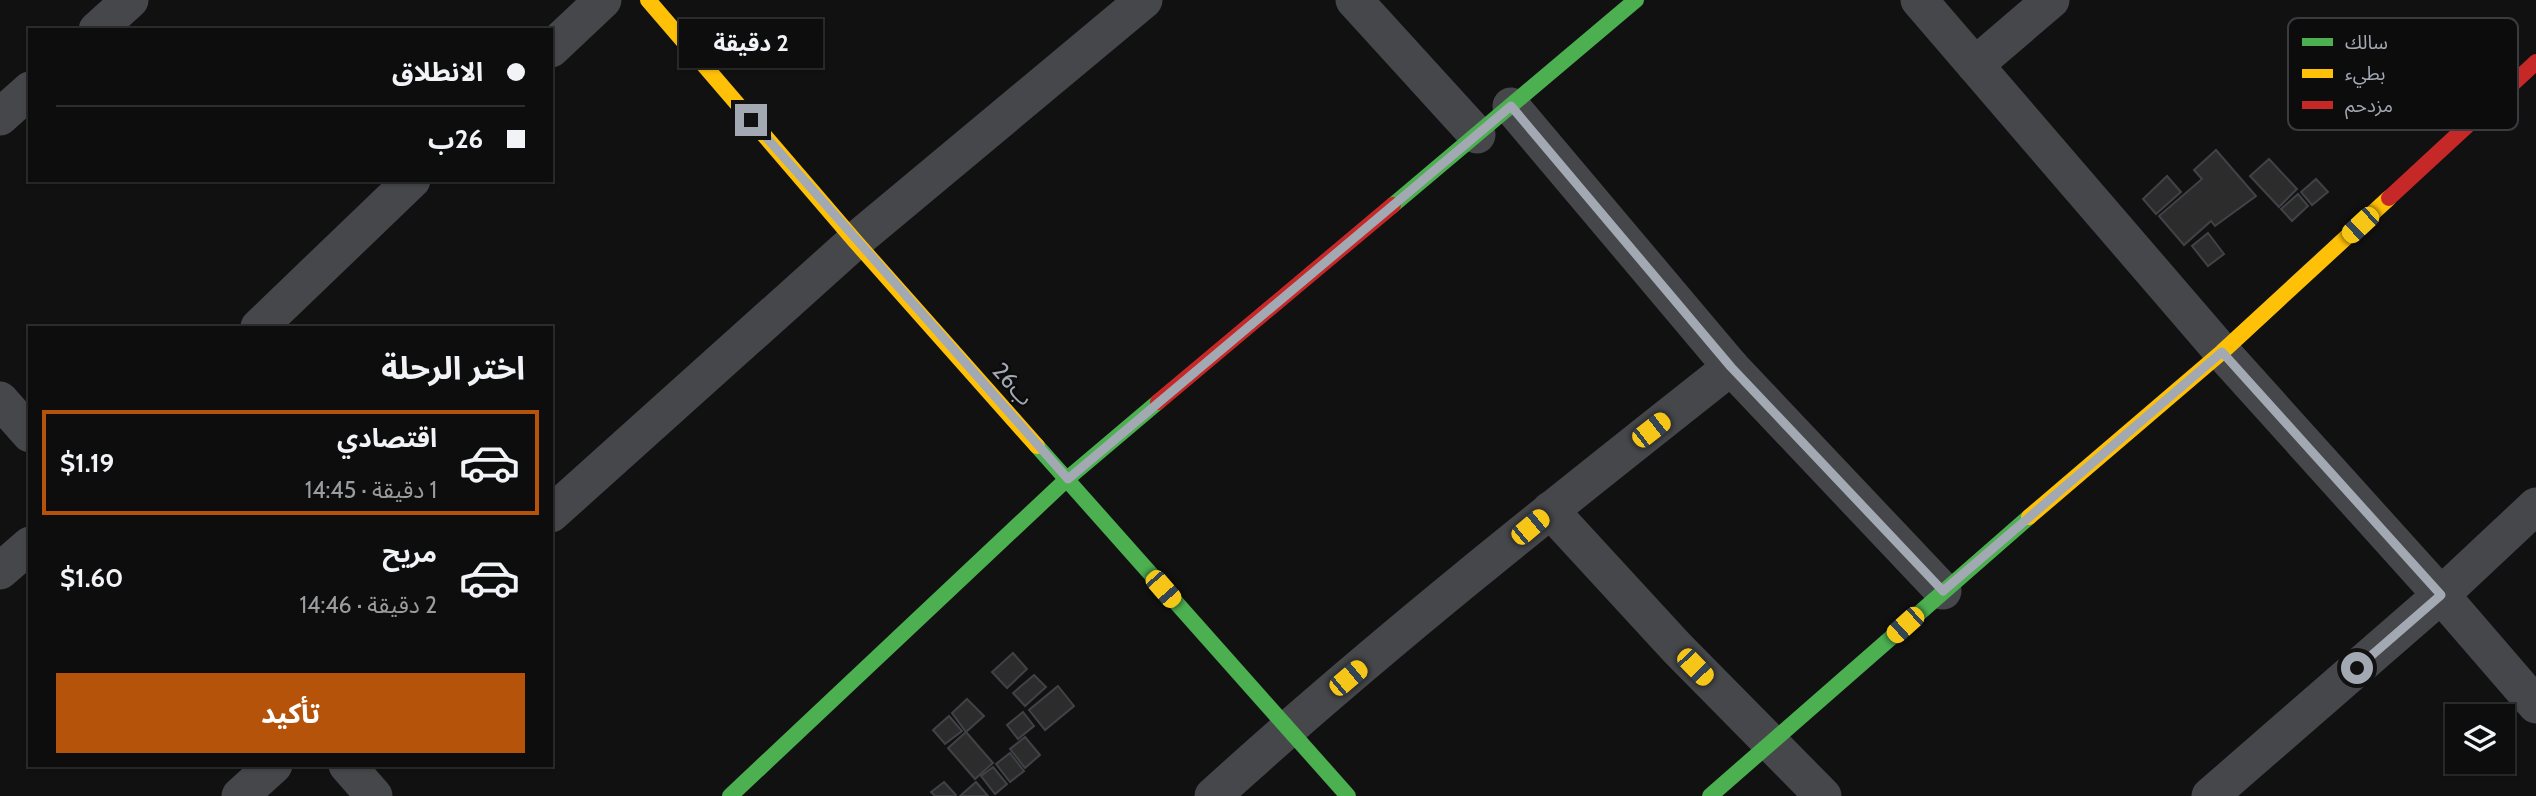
<!DOCTYPE html>
<html lang="ar">
<head>
<meta charset="utf-8">
<style>
	body { margin:0; font-family:Cabin,"Noto Sans Arabic",sans-serif; background:#1b1b1c; color:#f1f3f6; direction:rtl; height:100vh; display:flex; flex-direction:column; font-size:26px; white-space:nowrap }
	* { box-sizing:border-box; margin:0 }
	p { font-size:23px; color:#9a9c9e }
	.icon { flex:none; width:38px; height:38px; fill:none; stroke:currentColor; stroke-width:2; stroke-linecap:round; stroke-linejoin:round }
	.map { position:relative; flex:1; overflow:hidden; direction:ltr }
	.drawer { position:absolute; left:28px; top:326px; width:525px; height:441px; display:flex; flex-direction:column; background:#0d0d0e; border-radius:0px; box-shadow:0 2px 5px #0004,0 0 0 2px #2d2d2e; direction:rtl }
	.drawer>* { flex:none }
	.hud { position:absolute; left:28px; top:28px; width:525px; height:154px; border-radius:0px; box-shadow:0 2px 5px #0004,0 0 0 2px #2d2d2e; direction:rtl; display:grid; align-content:center; height:154px; padding:0 28px; background:#0d0d0e }
	.fabs { position:absolute; left:2445px; top:704px; display:grid; gap:14px }
	.fabs a { display:grid; place-items:center; width:70px; height:70px; border-radius:0px; background:#0d0d0e; box-shadow:0 2px 5px #0004,0 0 0 2px #2d2d2e; font-size:35px }
	.end { position:absolute; width:32px; height:32px; margin:-16px; border:9px solid #a3a9b3; background:#111; box-shadow:0 0 0 4px #111 }
	.from { border-radius:50% }
	.bubble { position:absolute; height:49px; border-radius:0px; background:#0d0d0e; box-shadow:0 2px 5px #0004,0 0 0 2px #2d2d2e; font-size:23px; font-weight:700; line-height:49px; text-align:center; direction:rtl }
	.car { position:absolute; width:21px; height:42px; margin:-21px -10px; border-radius:9px; box-shadow:0 0 5px 2px #0007; background:linear-gradient(#f5c518 24%,#345 0 40%,#f5c518 0 76%,#345 0 86%,#f5c518 0) }
	.hud b { display:flex; align-items:center; gap:24px; height:66px; font-size:26px }
	.hud b+b { border-top:2px solid #2d2d2e }
	.hud i { width:18px; height:18px; background:#f1f3f6 }
	ul { padding:0; list-style:none }
	li { display:flex; align-items:center; gap:21px; height:105px; margin:0 14px 10px; padding:0 14px; border:4px solid transparent; border-radius:0px }
	li div { flex:1 }
	li b { display:block; font-size:26px }
	li em { font-style:normal; font-weight:700 }
	li.selected { border-color:#b45309 }
	li>.icon { width:63px; height:63px; stroke-width:1.5 }
	h2 { padding:0 28px; font-size:32px; line-height:84px }
	.button { display:flex; gap:14px; margin-top:auto; padding:14px 28px }
	.button a { flex:1; height:80px; border-radius:0px; background:#b45309; color:#fff; font-size:28px; font-weight:700; line-height:80px; text-align:center }
	.map>svg:first-child { display:block }
</style>
</head>
<body>
<div class="map">
<svg width="2536" height="796" viewBox="0 0 2536 796">
	<rect width="100%" height="100%" fill="#111112"/>
	<g fill="#2c2c2d" stroke="#414246" stroke-width="2">
		<polygon points="2216,150 2256,196 2215,226 2211,221 2184,245 2159,216 2202,179 2194,170"/>
		<polygon points="2269,159 2297,189 2279,207 2250,176"/>
		<polygon points="2167,176 2181,192 2156,214 2143,199"/>
		<polygon points="2316,179 2328,192 2312,205 2301,192"/>
		<polygon points="2298,194 2308,206 2292,221 2281,209"/>
		<polygon points="2208,233 2224,254 2208,266 2192,246"/>
		<polygon points="1013,653 1027,669 1007,688 992,672"/>
		<polygon points="1034,675 1046,687 1025,706 1013,693"/>
		<polygon points="1058,686 1074,706 1045,730 1029,710"/>
		<polygon points="967,699 984,716 966,732 952,713"/>
		<polygon points="1023,712 1034,726 1018,739 1007,725"/>
		<polygon points="949,716 962,731 945,744 933,730"/>
		<polygon points="966,732 993,763 975,779 948,748"/>
		<polygon points="1025,737 1040,755 1025,768 1010,749"/>
		<polygon points="1010,753 1024,771 1010,782 996,764"/>
		<polygon points="993,767 1007,784 995,794 981,776"/>
		<polygon points="944,782 956,795 955,796 935,796 931,792"/>
		<polygon points="976,782 988,796 960,796"/>
	</g>
	<g fill="none" stroke-linecap="round" stroke-linejoin="round">
		<g stroke="#46474a" stroke-width="37">
			<polyline points="1354,0 1477,135"/>
			<polyline points="1919,0 2222,352 2441,595 2536,705"/>
			<polyline points="97,30 130,0"/>
			<polyline points="551,49 603,0"/>
			<polyline points="1975,65 2051,0"/>
			<polyline points="1511,106 1731,367 1943,591"/>
			<polyline points="0,117 30,90"/>
			<polyline points="259,327 412,180"/>
			<polyline points="0,400 30,434"/>
			<polyline points="1550,510 1677,648 1823,796"/>
			<polyline points="551,514 855,241 1144,0"/>
			<polyline points="0,571 30,545"/>
			<polyline points="347,765 374,796"/>
			<polyline points="240,796 274,765"/>
			<path d="M1213,796C1379,645 1555,506 1731,367"/>
			<polyline points="2210,796 2441,595 2536,506"/>
		</g>
		<g stroke="#4caf50" stroke-width="16">
			<polyline points="1393,205 1636,0"/>
			<polyline points="1037,446 1348,796"/>
			<polyline points="730,796 1067,479 1158,402"/>
			<polyline points="1710,796 2029,517"/>
		</g>
		<g stroke="#ffc107" stroke-width="16">
			<polyline points="648,0 855,241 1037,446"/>
			<polyline points="2029,517 2222,352 2389,198"/>
		</g>
		<g stroke="#c62828" stroke-width="16">
			<polyline points="2389,198 2536,62"/>
			<polyline points="1158,402 1393,205"/>
		</g>
	</g>
	<g fill="none" stroke-linecap="round" stroke-linejoin="round">
		<polyline stroke="#a3a9b3" stroke-width="9" points="751,120 1068,479 1511,106 1731,367 1943,591 2222,352 2441,595 2357,668"/>
	</g>
	<g text-anchor="middle" dominant-baseline="central" stroke-width="5" stroke-linejoin="round" paint-order="stroke">
		<g font-size="23" fill="#a3a9b3" stroke="#0c0c0d">
			<text transform="translate(1013 384) rotate(48)">26ب</text>
		</g>
	</g>
	<rect x="2288" y="18" width="230" height="112" rx="10" fill="#0c0c0d" stroke="#393b3f" stroke-width="2"/>
	<rect x="2302" y="38" width="31" height="8" fill="#4caf50"/>
	<rect x="2302" y="69" width="31" height="9" fill="#ffc107"/>
	<rect x="2302" y="101" width="31" height="8" fill="#c62828"/>
	<g font-size="19" fill="#a3a9b3">
		<text x="2345" y="49">سالك</text>
		<text x="2345" y="80">بطيء</text>
		<text x="2345" y="112">مزدحم</text>
	</g>
</svg>
<div class="fabs">
<a><svg class="icon" aria-label="layers" viewBox="0 0 24 24"><path d="M12 4l9 5-9 5-9-5zM3 14l9 5 9-5"/></svg></a>
</div>
<i class="end from" style="left:2357px;top:668px"></i>
<i class="end" style="left:751px;top:120px"></i>
<div class="bubble" style="left:679px;top:19px;width:144px">2 دقيقة</div>
<i class="car" style="left:2360px;top:225px;rotate:227deg"></i>
<i class="car" style="left:1651px;top:430px;rotate:52deg"></i>
<i class="car" style="left:1530px;top:527px;rotate:50deg"></i>
<i class="car" style="left:1163px;top:589px;rotate:139deg"></i>
<i class="car" style="left:1905px;top:625px;rotate:228deg"></i>
<i class="car" style="left:1695px;top:667px;rotate:136deg"></i>
<i class="car" style="left:1348px;top:678px;rotate:50deg"></i>
<div class="hud">
<b><i class="from"></i>الانطلاق</b>
<b><i></i>26ب</b>
</div>
<section class="drawer">
<h2>اختر الرحلة</h2>
<ul>
<li class="selected"><svg class="icon" aria-label="car" viewBox="0 0 24 24"><path d="M5 17H2v-5l4-1 3-4h7l3 4 3 1v5h-3M9 17h6M6 11h13"/><circle cx="7" cy="17" r="2"/><circle cx="17" cy="17" r="2"/></svg><div><b>اقتصادي</b><p>1 دقيقة · 14:45</p></div><em>$1.19</em></li>
<li><svg class="icon" aria-label="car" viewBox="0 0 24 24"><path d="M5 17H2v-5l4-1 3-4h7l3 4 3 1v5h-3M9 17h6M6 11h13"/><circle cx="7" cy="17" r="2"/><circle cx="17" cy="17" r="2"/></svg><div><b>مريح</b><p>2 دقيقة · 14:46</p></div><em>$1.60</em></li>
</ul>
<div class="button"><a>تأكيد</a></div>
</section>
</div>
</body>
</html>
